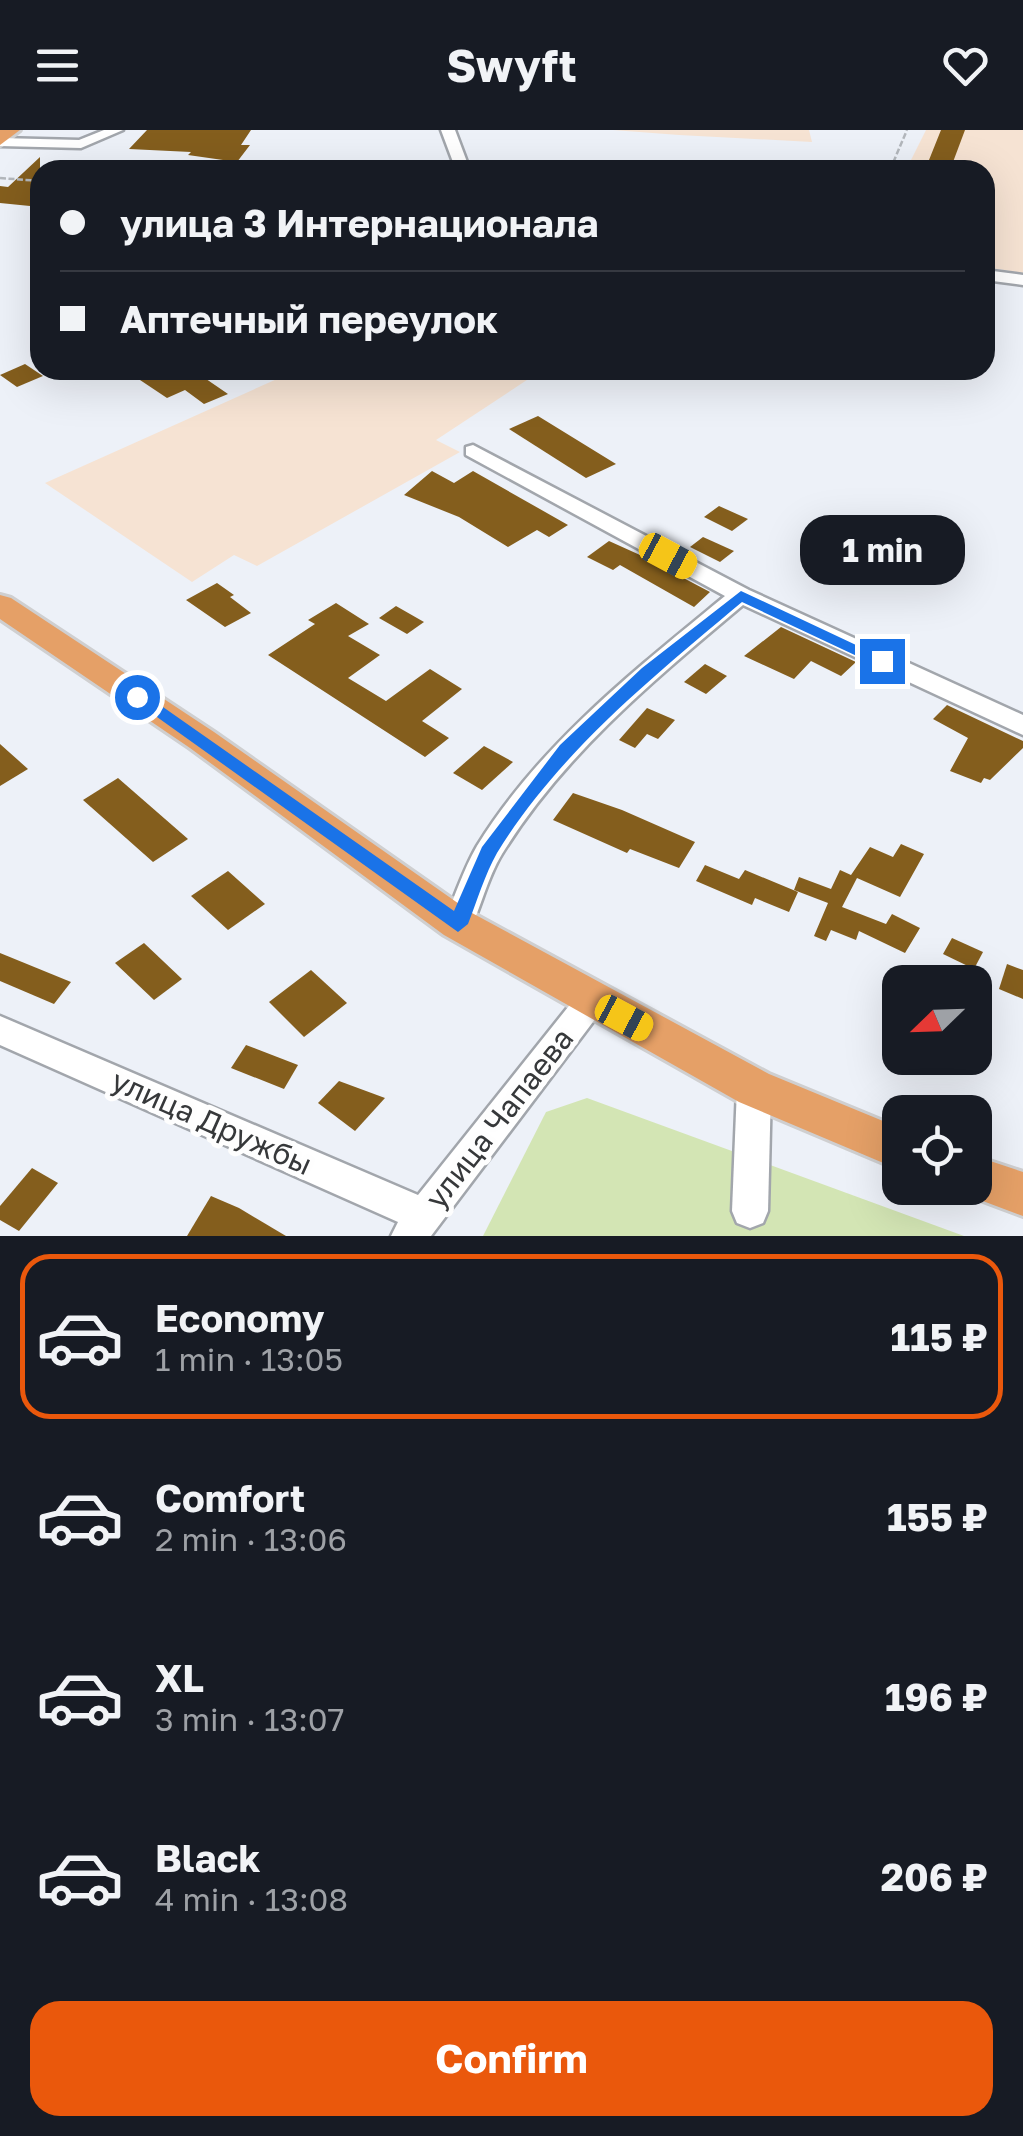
<!DOCTYPE html>
<html lang="en">
<head>
<meta charset="utf-8">
<style>
	body { margin:0; font-family:"Golos Text",sans-serif; background:#20242c; color:#f1f3f6; height:100vh; display:flex; flex-direction:column; font-size:38px; white-space:nowrap }
	* { box-sizing:border-box; margin:0 }
	p { font-size:32px; color:#9ea1a6 }
	.icon { flex:none; width:55px; height:55px; fill:none; stroke:currentColor; stroke-width:2; stroke-linecap:round; stroke-linejoin:round }
	.map { position:relative; height:1106px; overflow:hidden }
	.drawer { display:flex; flex-direction:column; background:#171b24; flex:1 }
	.drawer>* { flex:none }
	.top-card { position:absolute; left:30px; top:30px; width:965px; height:220px; border-radius:30px; box-shadow:0 10px 40px #0002; display:grid; align-content:center; height:220px; padding:0 30px; background:#171b24 }
	.needle { width:65px; rotate:247deg }
	.controls { position:absolute; left:882px; top:835px; display:grid; gap:20px }
	.controls a { display:grid; place-items:center; width:110px; height:110px; border-radius:20px; background:#171b24; box-shadow:0 10px 40px #0002; font-size:50px }
	.end { position:absolute; width:45px; height:45px; margin:-22px; border:12px solid #1a73e8; background:#fff; box-shadow:0 0 0 5px #fff }
	.from { border-radius:50% }
	.bubble { position:absolute; height:70px; border-radius:30px; background:#171b24; box-shadow:0 10px 40px #0002; font-size:32px; font-weight:700; line-height:70px; text-align:center }
	.car { position:absolute; width:30px; height:60px; margin:-30px -15px; border-radius:12px; box-shadow:0 0 8px 2px #0007; background:linear-gradient(#f5c518 24%,#345 0 40%,#f5c518 0 76%,#345 0 86%,#f5c518 0) }
	.top-card b { display:flex; align-items:center; gap:35px; height:95px; font-size:38px }
	.top-card b+b { border-top:2px solid #363941 }
	.top-card i { width:25px; height:25px; background:#f1f3f6 }
	ul { padding:18px 0 0; list-style:none }
	li { display:flex; align-items:center; gap:30px; height:165px; margin:0 20px 15px; padding:0 10px; border:5px solid transparent; border-radius:30px }
	li div { flex:1 }
	li b { display:block; font-size:38px }
	li em { font-style:normal; font-weight:700 }
	li.selected { border-color:#ea580c }
	li>.icon { width:90px; height:90px; stroke-width:1.5 }
	.action { display:flex; gap:20px; margin-top:auto; padding:20px 30px }
	.action a { flex:1; height:115px; border-radius:30px; background:#ea580c; color:#fff; font-size:40px; font-weight:700; line-height:115px; text-align:center }
	header { display:flex; justify-content:space-between; align-items:center; height:130px; padding:0 30px; background:#171b24; font-size:45px; font-weight:700 }
	.map>svg:first-child { display:block }
</style>
</head>
<body>
<header><svg class="icon" aria-label="menu" viewBox="0 0 24 24"><path d="M4 6h16M4 12h16M4 18h16"/></svg>Swyft<svg class="icon" aria-label="heart" viewBox="0 0 24 24"><path d="M12 20l-8-8c-3-5 5-10 8-4 3-6 11-1 8 4z"/></svg></header>
<div class="map">
<svg width="1023" height="1106" viewBox="0 0 1023 1106">
	<rect width="100%" height="100%" fill="#edf1f8"/>
	<g fill="#f6e3d3">
		<polygon points="613,0 809,0 812,12 679,5"/>
		<polygon points="926,0 1023,0 1023,143 985,137 985,40 906,40"/>
		<polygon points="297,240 542,240 436,310 460,322 257,436 234,425 192,452 45,353"/>
	</g>
	<polygon fill="#d3e5b4" points="587,968 964,1106 483,1106 546,982"/>
	<g fill="#845e1d">
		<polygon points="147,0 251,0 241,15 250,15 237,32 188,25 191,22 129,19"/>
		<polygon points="941,0 965,0 950,40 925,40"/>
		<polygon points="40,27 40,77 0,73 0,56 8,57"/>
		<polygon points="25,234 43,246 17,257 0,245"/>
		<polygon points="125,240 193,240 228,264 204,274 185,260 167,268"/>
		<polygon points="538,286 616,334 586,348 509,299"/>
		<polygon points="432,341 454,353 473,341 568,395 549,407 537,400 508,417 459,387 404,365"/>
		<polygon points="719,376 748,389 732,401 704,387"/>
		<polygon points="703,407 734,421 720,432 690,417"/>
		<polygon points="609,411 640,425 710,462 694,477 620,435 613,440 587,427"/>
		<polygon points="217,453 234,465 230,467 251,483 225,497 186,470"/>
		<polygon points="336,473 369,494 348,506 380,525 348,548 386,571 430,539 462,559 422,591 449,608 425,627 268,525 315,494 308,490"/>
		<polygon points="396,476 424,492 407,504 379,488"/>
		<polygon points="781,497 856,532 841,546 811,531 794,549 744,526"/>
		<polygon points="705,534 727,546 706,564 684,552"/>
		<polygon points="947,575 1023,611 1023,618 990,650 984,648 981,653 950,641 968,608 933,589"/>
		<polygon points="647,578 675,590 658,609 647,604 635,618 619,610"/>
		<polygon points="0,614 28,639 0,656"/>
		<polygon points="484,616 513,632 482,660 453,643"/>
		<polygon points="118,648 188,709 153,732 83,670"/>
		<polygon points="573,663 622,680 695,712 679,738 630,719 627,723 553,690"/>
		<polygon points="901,714 924,724 900,767 857,748 842,777 886,794 892,784 920,798 905,823 859,801 856,810 831,800 826,811 814,806 828,773 794,760 799,747 831,759 840,740 851,745 870,717 893,727"/>
		<polygon points="705,735 739,749 745,740 798,762 789,782 755,768 752,775 696,751"/>
		<polygon points="228,741 265,774 228,800 191,766"/>
		<polygon points="952,808 983,822 974,839 943,824"/>
		<polygon points="144,813 182,849 154,870 115,833"/>
		<polygon points="0,823 71,852 54,874 0,851"/>
		<polygon points="1007,834 1023,840 1023,869 999,859"/>
		<polygon points="311,840 347,873 304,907 269,872"/>
		<polygon points="246,915 298,935 284,959 231,938"/>
		<polygon points="339,951 385,968 355,1001 318,973"/>
		<polygon points="32,1038 58,1053 19,1101 0,1090 0,1076"/>
		<polygon points="211,1066 239,1078 286,1106 187,1106"/>
	</g>
	<g fill="none" stroke-linecap="round" stroke-linejoin="round">
		<g stroke="#a2a6ac" stroke-width="5">
			<g id="minor">
				<polygon points="104,0 123,0 81,18 0,16 0,8 79,10"/>
				<polygon points="441,0 455,0 470,40 456,40"/>
				<polygon points="985,140 1023,145 1023,155 985,150"/>
				<path d="M473,315L749,460L1023,585V605L743,475C654,550 564,624 502,724C487,748 481,778 469,802L458,806L447,802L443,794C454,769 463,740 477,716C539,615 635,540 725,466L466,325V317Z"/>
				<polygon points="591,858 602,862 607,871 602,880 431,1106 391,1106 398,1092 0,915 0,886 418,1065 580,862"/>
				<polygon points="754,943 766,947 771,958 768,1081 763,1093 750,1098 737,1093 732,1081 737,958 742,947"/>
			</g>
		</g>
		<g stroke="#cfcfd0" stroke-width="6">
			<g id="major">
				<polygon points="0,0 20,0 0,15"/>
				<polygon points="0,465 11,468 214,602 472,783 769,944 900,998 900,1040 739,972 444,805 190,618 0,489"/>
				<polygon points="975,1026 1023,1042 1023,1086 959,1062 957,1058 975,1058"/>
			</g>
		</g>
		<g stroke="#b3b7bc" stroke-width="2.5" stroke-dasharray="6 2.5" stroke-linecap="butt">
			<polyline points="890,40 907,0"/>
			<polyline points="0,48 40,51"/>
		</g>
		<use href="#minor" fill="#fff" fill-rule="evenodd"/>
		<use href="#major" fill="#e5a067" fill-rule="evenodd"/>
	</g>
	<path fill="#1a73e8" d="M741,461L890,531L876,535L742,472C653,547 559,622 497,723C485,744 477,771 468,794L458,802L129,567L137,561L143,563L454,781L482,717L560,615L642,538Z"/>
	<g text-anchor="middle" dominant-baseline="central" stroke-width="10" stroke-linejoin="round" paint-order="stroke">
		<g font-size="30" fill="#36383a" stroke="#fefefe">
			<text transform="translate(499 988) rotate(-52)">улица Чапаева</text>
			<text transform="translate(212 992) rotate(24)">улица Дружбы</text>
		</g>
	</g>
</svg>
<div class="controls">
<a><svg class="needle" viewBox="-14 -14 28 28"><path d="M0-13l5 13h-10z" fill="#e53935"/><path d="M0 13l5-13h-10z" fill="#9ea1a6"/></svg></a>
<a><svg class="icon" aria-label="locate" viewBox="0 0 24 24"><circle cx="12" cy="12" r="6"/><path d="M12 2v4M12 18v4M2 12h4M18 12h4"/></svg></a>
</div>
<i class="end from" style="left:137px;top:567px"></i>
<i class="end" style="left:882px;top:531px"></i>
<div class="bubble" style="left:800px;top:385px;width:165px">1 min</div>
<i class="car" style="left:668px;top:426px;rotate:118deg"></i>
<i class="car" style="left:624px;top:888px;rotate:118deg"></i>
<div class="top-card">
<b><i class="from"></i>улица 3 Интернационала</b>
<b><i></i>Аптечный переулок</b>
</div>
</div>
<section class="drawer">
<ul>
<li class="selected"><svg class="icon" aria-label="car" viewBox="0 0 24 24"><path d="M5 17H2v-5l4-1 3-4h7l3 4 3 1v5h-3M9 17h6M6 11h13"/><circle cx="7" cy="17" r="2"/><circle cx="17" cy="17" r="2"/></svg><div><b>Economy</b><p>1 min · 13:05</p></div><em>115 ₽</em></li>
<li><svg class="icon" aria-label="car" viewBox="0 0 24 24"><path d="M5 17H2v-5l4-1 3-4h7l3 4 3 1v5h-3M9 17h6M6 11h13"/><circle cx="7" cy="17" r="2"/><circle cx="17" cy="17" r="2"/></svg><div><b>Comfort</b><p>2 min · 13:06</p></div><em>155 ₽</em></li>
<li><svg class="icon" aria-label="car" viewBox="0 0 24 24"><path d="M5 17H2v-5l4-1 3-4h7l3 4 3 1v5h-3M9 17h6M6 11h13"/><circle cx="7" cy="17" r="2"/><circle cx="17" cy="17" r="2"/></svg><div><b>XL</b><p>3 min · 13:07</p></div><em>196 ₽</em></li>
<li><svg class="icon" aria-label="car" viewBox="0 0 24 24"><path d="M5 17H2v-5l4-1 3-4h7l3 4 3 1v5h-3M9 17h6M6 11h13"/><circle cx="7" cy="17" r="2"/><circle cx="17" cy="17" r="2"/></svg><div><b>Black</b><p>4 min · 13:08</p></div><em>206 ₽</em></li>
</ul>
<div class="action"><a>Confirm</a></div>
</section>
</body>
</html>
